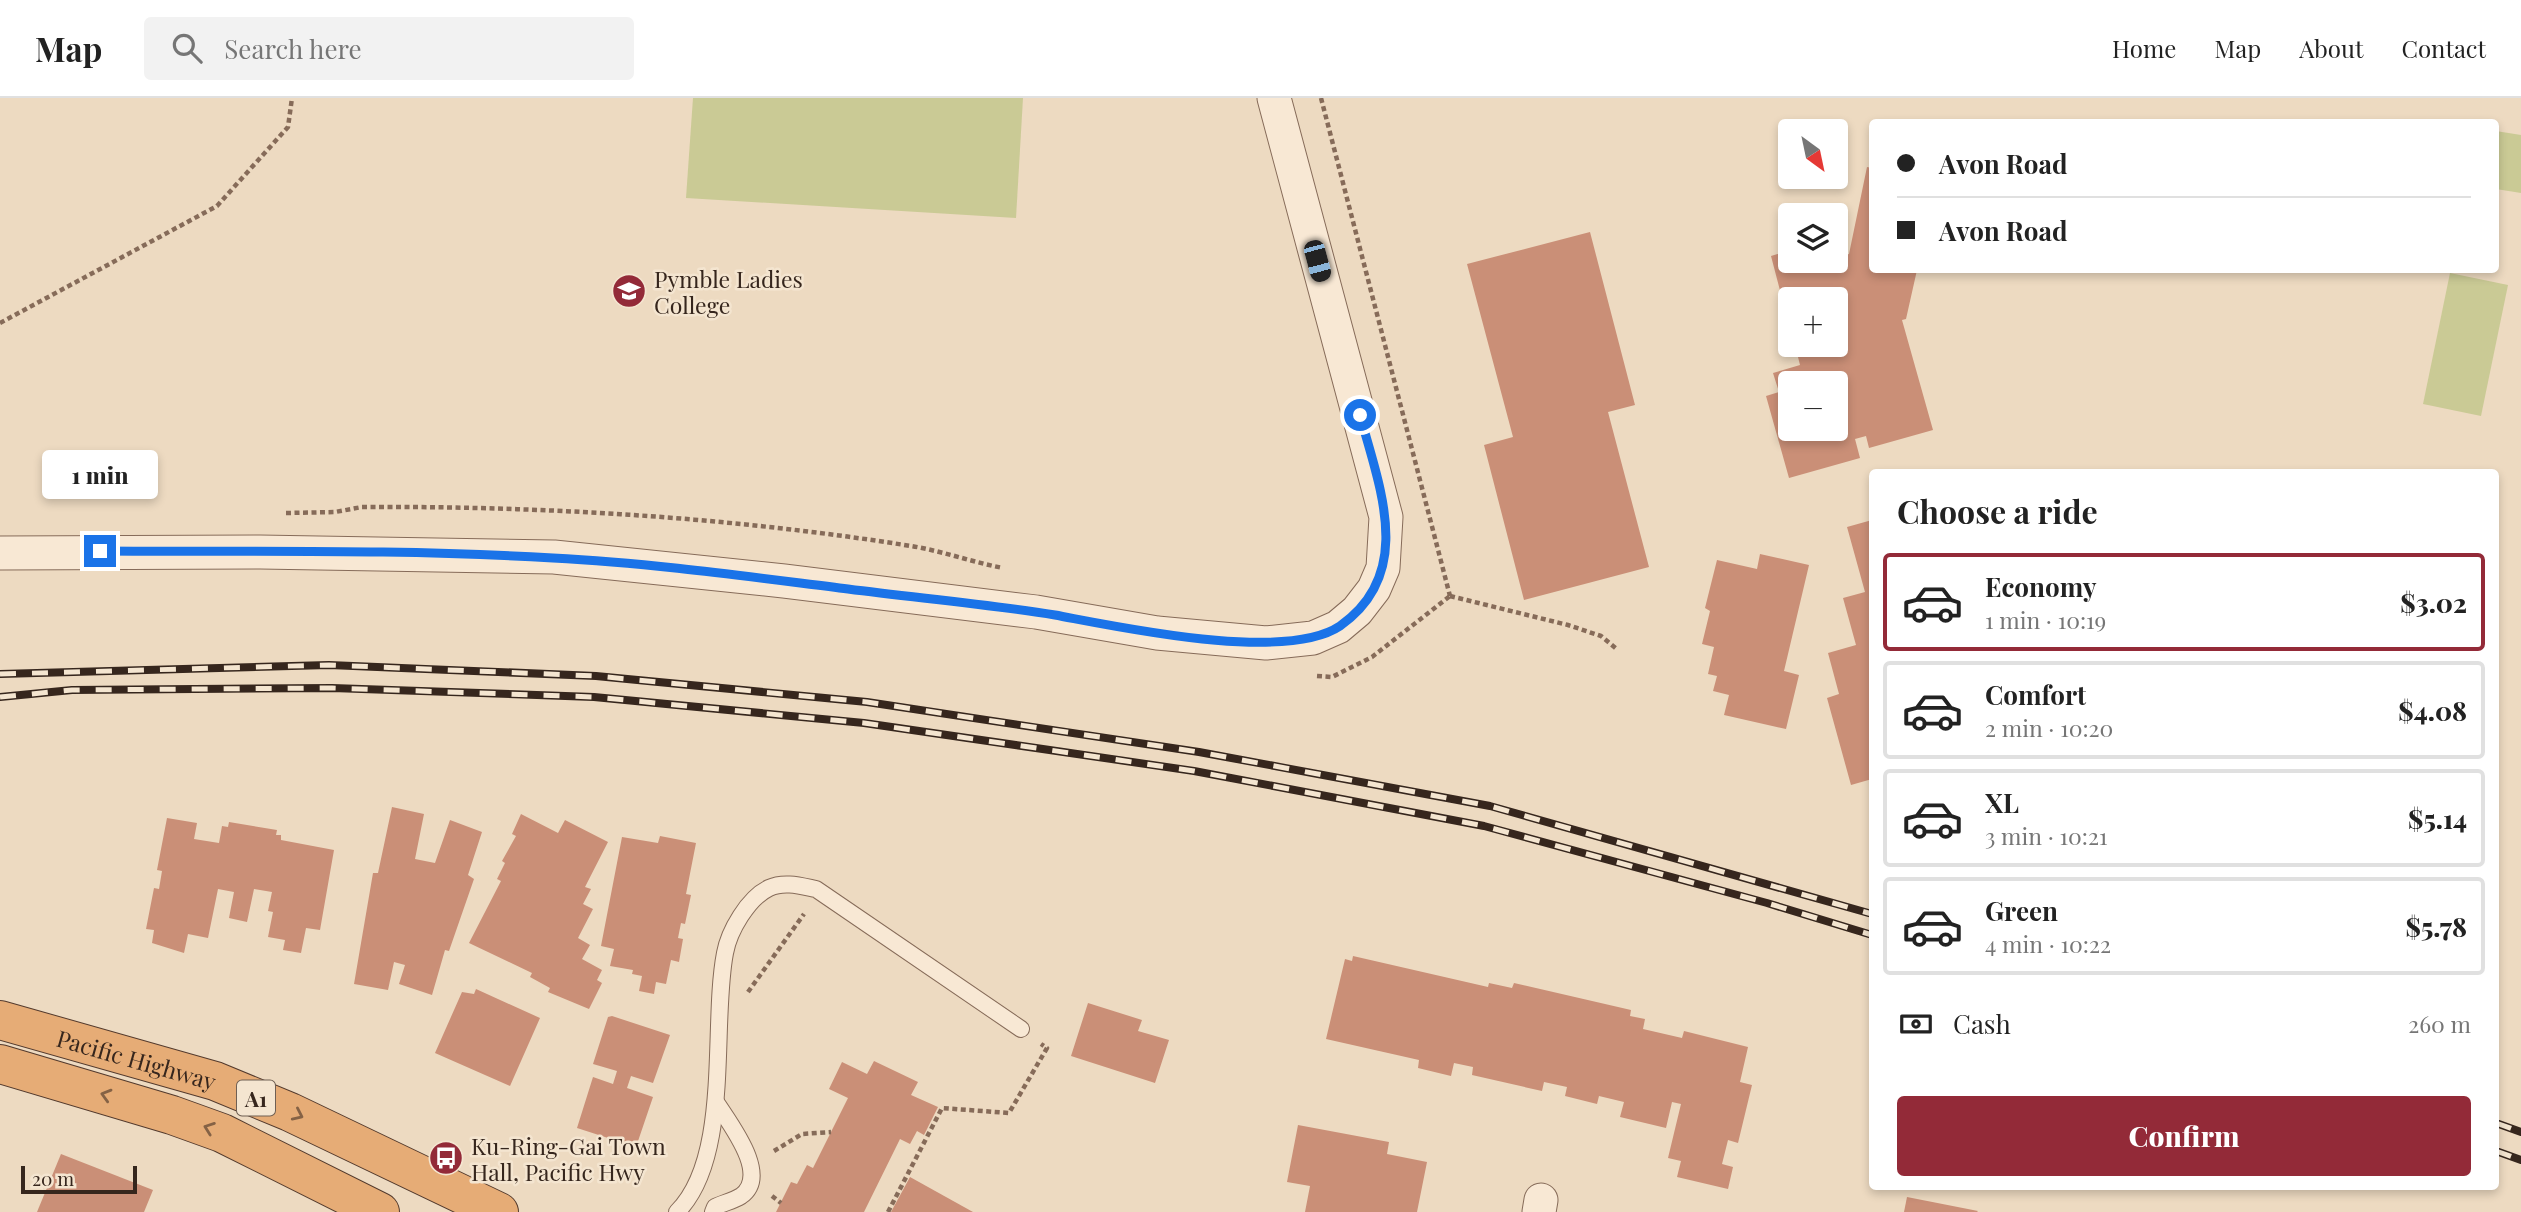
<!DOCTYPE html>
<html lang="en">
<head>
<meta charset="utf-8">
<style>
	body { margin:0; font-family:"Playfair Display",serif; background:#f2f2f2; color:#222; height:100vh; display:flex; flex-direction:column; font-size:26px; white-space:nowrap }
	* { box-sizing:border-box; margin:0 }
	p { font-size:23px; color:#767676 }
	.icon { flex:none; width:38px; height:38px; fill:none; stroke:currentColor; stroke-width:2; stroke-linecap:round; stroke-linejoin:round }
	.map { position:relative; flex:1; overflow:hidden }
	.sheet { position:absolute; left:1869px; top:371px; width:630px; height:721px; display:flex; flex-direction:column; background:#fff; border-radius:7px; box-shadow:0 4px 10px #0003 }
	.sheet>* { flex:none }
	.guide { position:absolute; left:1869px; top:21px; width:630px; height:154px; border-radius:7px; box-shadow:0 4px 10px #0003; display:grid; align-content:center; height:154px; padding:0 28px; background:#fff }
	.needle { width:46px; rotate:147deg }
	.controls { position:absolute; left:1778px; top:21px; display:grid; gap:14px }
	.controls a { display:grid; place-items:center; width:70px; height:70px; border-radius:7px; background:#fff; box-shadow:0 4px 10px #0003; font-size:35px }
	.scale { position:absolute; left:21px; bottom:18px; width:116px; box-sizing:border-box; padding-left:7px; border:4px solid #36261d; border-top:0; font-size:19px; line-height:24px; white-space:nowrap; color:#36261d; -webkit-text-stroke:5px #f4e5d0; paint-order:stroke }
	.end { position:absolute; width:32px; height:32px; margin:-16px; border:9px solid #1a73e8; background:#fff; box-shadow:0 0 0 4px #fff }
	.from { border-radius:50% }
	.bubble { position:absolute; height:49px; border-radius:7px; background:#fff; box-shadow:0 4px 10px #0003; font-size:23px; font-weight:800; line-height:49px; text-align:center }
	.car { position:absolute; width:21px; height:42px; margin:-21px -10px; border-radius:9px; box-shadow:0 0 5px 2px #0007; background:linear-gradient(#222 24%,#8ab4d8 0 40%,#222 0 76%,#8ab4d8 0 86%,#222 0) }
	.guide b { display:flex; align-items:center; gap:24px; height:66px; font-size:26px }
	.guide b+b { border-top:2px solid #e0e0e0 }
	.guide i { width:18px; height:18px; background:#222 }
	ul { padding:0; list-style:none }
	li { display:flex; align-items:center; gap:21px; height:98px; margin:0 14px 10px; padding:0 14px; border:4px solid #e0e0e0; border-radius:7px }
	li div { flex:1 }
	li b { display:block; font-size:26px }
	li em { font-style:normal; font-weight:800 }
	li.on { border-color:#932a38 }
	li>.icon { width:63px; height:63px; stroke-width:1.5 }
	h2 { padding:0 28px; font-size:32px; line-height:84px }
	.pay { display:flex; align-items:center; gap:18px; height:77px; padding:0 28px; font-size:26px }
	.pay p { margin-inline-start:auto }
	.cta { display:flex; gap:14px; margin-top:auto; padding:14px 28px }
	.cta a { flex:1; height:80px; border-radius:7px; background:#932a38; color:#fff; font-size:28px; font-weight:800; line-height:80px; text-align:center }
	header { display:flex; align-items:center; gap:42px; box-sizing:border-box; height:98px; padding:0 35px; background:#fff; border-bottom:2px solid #e0e0e0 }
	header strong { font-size:33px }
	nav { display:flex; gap:38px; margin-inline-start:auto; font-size:24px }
	.search { width:490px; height:63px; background:#f2f2f2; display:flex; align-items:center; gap:18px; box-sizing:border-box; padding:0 24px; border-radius:7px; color:#767676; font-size:26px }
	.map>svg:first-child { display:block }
</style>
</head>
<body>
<header>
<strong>Map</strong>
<div class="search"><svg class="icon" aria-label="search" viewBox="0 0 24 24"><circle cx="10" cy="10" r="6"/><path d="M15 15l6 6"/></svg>Search here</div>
<nav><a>Home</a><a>Map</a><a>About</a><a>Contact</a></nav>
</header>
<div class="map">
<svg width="2521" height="1114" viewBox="0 0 2521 1114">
	<rect width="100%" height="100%" fill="#eddac1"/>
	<g fill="#caca95">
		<polygon points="693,0 1023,0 1016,120 686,100"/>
		<polygon points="2496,33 2521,37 2521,95 2496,91"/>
		<polygon points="2450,175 2508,187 2481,318 2423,306"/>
	</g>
	<g fill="#ca8f77" fill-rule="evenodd">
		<path d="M1867,69L1872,70V172H1917L1906,221L1902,222L1933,332L1869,350L1866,338L1855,341L1860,360L1789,380L1766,298L1779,294L1773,275L1800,267L1795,247H1836V201H1790L1789,227L1771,158L1790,152V163H1836V152L1838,159L1849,156ZM1790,285H1836V331H1790Z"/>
		<polygon points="1590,134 1635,307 1608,314 1649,469 1524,502 1484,347 1513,339 1467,166"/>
		<polygon points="1872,422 1872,681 1851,687 1827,600 1839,596 1828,555 1856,547 1843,500 1865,494 1847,429"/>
		<polygon points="1760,456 1809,467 1784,573 1799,577 1786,631 1724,617 1729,597 1713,593 1717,578 1708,576 1714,549 1702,546 1710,513 1705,510 1717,462 1757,471"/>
		<polygon points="392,709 424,716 415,761 435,765 450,722 482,734 468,777 474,781 449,853 445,852 432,897 399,886 405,867 394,864 388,892 354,886 373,775 378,775"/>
		<polygon points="521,716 558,735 565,722 608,744 585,789 591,791 583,806 593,811 578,840 590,847 582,861 602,872 597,882 602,885 589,911 548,894 550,890 530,879 532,875 469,845 501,783 497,781 505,765 502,763 516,738 512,736"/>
		<polygon points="167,720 197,725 194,741 219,745 222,728 228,729 229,724 277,732 276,737 281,737 281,742 334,752 320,832 306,830 301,855 283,852 285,842 268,839 273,814 268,813 272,794 254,791 247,824 229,820 234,794 218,791 208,840 188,836 184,855 152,845 154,832 146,831 154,790 159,791 162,773 157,772"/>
		<polygon points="660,738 696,745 686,796 691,797 685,826 681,825 678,840 683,841 679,864 671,862 666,886 656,884 654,896 639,893 642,878 632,876 633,872 610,868 614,851 601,848 622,739 658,745"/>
		<polygon points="1353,858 1488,889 1489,885 1512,890 1514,885 1631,912 1630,918 1645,921 1643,931 1682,940 1684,933 1748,949 1740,984 1752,987 1738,1045 1728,1042 1722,1066 1733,1069 1728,1091 1677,1079 1681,1063 1668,1060 1681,1006 1672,1004 1666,1030 1620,1019 1624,1004 1599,998 1597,1006 1565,998 1567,989 1544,984 1542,993 1472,977 1473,969 1454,965 1451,978 1418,970 1419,962 1326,941 1345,861 1352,863"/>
		<polygon points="476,891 540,920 510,988 435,955 462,894 474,896"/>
		<polygon points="1088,905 1142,922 1138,933 1169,942 1155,985 1071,958"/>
		<polygon points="612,918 670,937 653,985 631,978 627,990 653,999 636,1049 577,1030 593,979 613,986 617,973 593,966 608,919"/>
		<polygon points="874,963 918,984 911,997 938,1009 924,1037 917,1033 910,1046 900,1041 864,1114 776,1114 791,1084 797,1086 807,1067 813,1070 848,1000 829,991 842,964 867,976"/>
		<polygon points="1298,1027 1389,1044 1387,1056 1427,1064 1417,1114 1305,1114 1310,1088 1287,1084"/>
		<polygon points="61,1056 153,1092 144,1114 37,1114"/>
		<polygon points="910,1079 973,1114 891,1114"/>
		<polygon points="1907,1099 1978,1113 1977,1114 1904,1114"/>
	</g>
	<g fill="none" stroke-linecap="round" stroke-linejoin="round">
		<g stroke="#866b59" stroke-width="18">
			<g id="service">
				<path d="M677,1114C732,1059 711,927 725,855C729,833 748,800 769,790C784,783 801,788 816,791L1021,931"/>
				<path d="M713,1114L715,1109C723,1105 733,1103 741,1098C771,1077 729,1025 716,1004"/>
			</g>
		</g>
		<g stroke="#866b59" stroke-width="35">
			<g id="minor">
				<polyline points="0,455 260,454 554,459 784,483 1036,514 1157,535 1266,545 1313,540 1338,529 1357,513 1374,491 1383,470 1386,419 1274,0"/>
				<polyline points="1539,1114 1541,1102"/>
			</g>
		</g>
		<g stroke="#533a2d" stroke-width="40">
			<g id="trunk">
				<path id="s1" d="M0,922L215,983L290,1014L499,1114"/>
				<polyline points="0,966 172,1017 222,1035 380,1114"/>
			</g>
		</g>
		<g stroke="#866b59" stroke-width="4.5" stroke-dasharray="5 3.5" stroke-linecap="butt">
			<polyline points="1321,0 1450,498"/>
			<polyline points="0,225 217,108 288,29 292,0"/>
			<path d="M286,415L335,414L362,409C545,408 729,419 911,448C942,453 972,464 1003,470"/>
			<polyline points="1450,498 1568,527 1601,538 1618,552"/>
			<polyline points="1317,578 1332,579 1372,559 1450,498"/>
			<polyline points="748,894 804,816"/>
			<polyline points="774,1053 802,1036 831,1034"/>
			<polyline points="772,1098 781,1105"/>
			<polyline points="888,1114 942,1010 1009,1015 1047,950 1041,946"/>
		</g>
		<use href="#service" stroke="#f8e8d4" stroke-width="16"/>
		<use href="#minor" stroke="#f8e8d4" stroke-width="33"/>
		<use href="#trunk" stroke="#e6ac76" stroke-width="38"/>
		<g stroke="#36261d" stroke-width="8">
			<g id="rail">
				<polyline points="0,576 329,567 596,578 867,604 1199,654 1490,708 1872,816"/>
				<polyline points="0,599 72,592 332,590 594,599 864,625 1194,673 1484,728 1767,805 1872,837"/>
				<polyline points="2496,1025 2521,1034"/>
				<polyline points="2496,1053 2521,1062"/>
			</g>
		</g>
		<use href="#rail" stroke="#f4e5d0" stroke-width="5" stroke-dasharray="16" stroke-linecap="butt"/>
	</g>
	<defs><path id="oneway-chevron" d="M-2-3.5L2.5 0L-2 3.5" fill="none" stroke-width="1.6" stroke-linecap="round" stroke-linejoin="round" transform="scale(1.75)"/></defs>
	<g stroke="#856245">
		<use href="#oneway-chevron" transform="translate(106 997) rotate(-164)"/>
		<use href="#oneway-chevron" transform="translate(298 1017) rotate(25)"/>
		<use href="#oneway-chevron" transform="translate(209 1030) rotate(-160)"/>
	</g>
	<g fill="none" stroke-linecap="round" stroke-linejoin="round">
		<path stroke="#1a73e8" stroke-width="9" d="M100,453C250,454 402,451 553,460C651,465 751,479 848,491C917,500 987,506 1055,517C1120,529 1285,565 1340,528C1416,475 1379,388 1360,317"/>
	</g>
	<defs>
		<g id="school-disc" transform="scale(1.75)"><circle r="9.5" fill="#932a38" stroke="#f4e5d0"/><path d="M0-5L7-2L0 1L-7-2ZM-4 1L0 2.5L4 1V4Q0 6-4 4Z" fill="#fff"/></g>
		<g id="bus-disc" transform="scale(1.75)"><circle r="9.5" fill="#932a38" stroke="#f4e5d0"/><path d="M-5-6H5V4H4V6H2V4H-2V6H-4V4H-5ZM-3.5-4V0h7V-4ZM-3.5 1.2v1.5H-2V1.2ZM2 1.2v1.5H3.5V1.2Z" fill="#fff"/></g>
	</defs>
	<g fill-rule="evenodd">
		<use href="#school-disc" x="629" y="193"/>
		<use href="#bus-disc" x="446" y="1060"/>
	</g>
	<g text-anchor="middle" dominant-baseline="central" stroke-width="5" stroke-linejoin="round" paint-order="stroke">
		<rect fill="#f4e5d0" stroke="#6f5f53" stroke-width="2" x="237" y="982.5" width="38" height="35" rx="5"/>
		<g font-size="21" font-weight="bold" fill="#36261d">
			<text x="256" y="1000">A1</text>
		</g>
		<g font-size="23" fill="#36261d" stroke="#f4e5d0" text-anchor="start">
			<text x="654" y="180">Pymble Ladies<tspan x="654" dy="26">College</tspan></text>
			<text x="471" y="1047">Ku-Ring-Gai Town<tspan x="471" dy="26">Hall, Pacific Hwy</tspan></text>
		</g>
		<g font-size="23" fill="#36261d" stroke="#f4e5d0">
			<text stroke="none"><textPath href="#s1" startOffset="142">Pacific Highway</textPath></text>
		</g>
	</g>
</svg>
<div class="controls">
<a><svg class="needle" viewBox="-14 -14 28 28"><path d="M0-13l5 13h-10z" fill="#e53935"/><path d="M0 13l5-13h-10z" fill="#767676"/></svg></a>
<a><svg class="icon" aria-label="layers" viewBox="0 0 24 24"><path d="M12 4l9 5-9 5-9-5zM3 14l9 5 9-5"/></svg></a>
<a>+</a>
<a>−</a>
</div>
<div class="scale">20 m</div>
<i class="end from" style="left:1360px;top:317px"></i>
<i class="end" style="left:100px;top:453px"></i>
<div class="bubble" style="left:42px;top:352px;width:116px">1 min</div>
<i class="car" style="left:1317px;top:163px;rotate:165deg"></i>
<div class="guide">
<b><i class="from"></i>Avon Road</b>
<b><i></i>Avon Road</b>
</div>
<section class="sheet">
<h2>Choose a ride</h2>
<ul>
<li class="on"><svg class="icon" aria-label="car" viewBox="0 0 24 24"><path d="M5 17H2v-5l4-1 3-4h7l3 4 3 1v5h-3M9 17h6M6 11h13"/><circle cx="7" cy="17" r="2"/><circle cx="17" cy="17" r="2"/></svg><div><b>Economy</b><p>1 min · 10:19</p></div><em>$3.02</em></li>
<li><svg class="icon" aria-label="car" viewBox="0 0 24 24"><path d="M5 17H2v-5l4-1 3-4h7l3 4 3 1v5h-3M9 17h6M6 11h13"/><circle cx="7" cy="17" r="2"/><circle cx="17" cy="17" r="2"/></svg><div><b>Comfort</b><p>2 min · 10:20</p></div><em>$4.08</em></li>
<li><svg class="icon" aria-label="car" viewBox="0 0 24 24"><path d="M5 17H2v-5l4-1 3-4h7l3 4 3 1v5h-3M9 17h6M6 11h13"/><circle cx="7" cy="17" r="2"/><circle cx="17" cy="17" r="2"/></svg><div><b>XL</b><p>3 min · 10:21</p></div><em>$5.14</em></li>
<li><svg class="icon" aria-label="car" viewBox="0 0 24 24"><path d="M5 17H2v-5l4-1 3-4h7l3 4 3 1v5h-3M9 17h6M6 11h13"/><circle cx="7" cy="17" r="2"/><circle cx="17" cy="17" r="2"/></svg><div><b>Green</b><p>4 min · 10:22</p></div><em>$5.78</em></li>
</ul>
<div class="pay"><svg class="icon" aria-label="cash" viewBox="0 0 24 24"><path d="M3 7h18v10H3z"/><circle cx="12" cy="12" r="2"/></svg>Cash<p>260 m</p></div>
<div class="cta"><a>Confirm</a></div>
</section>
</div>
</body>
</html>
